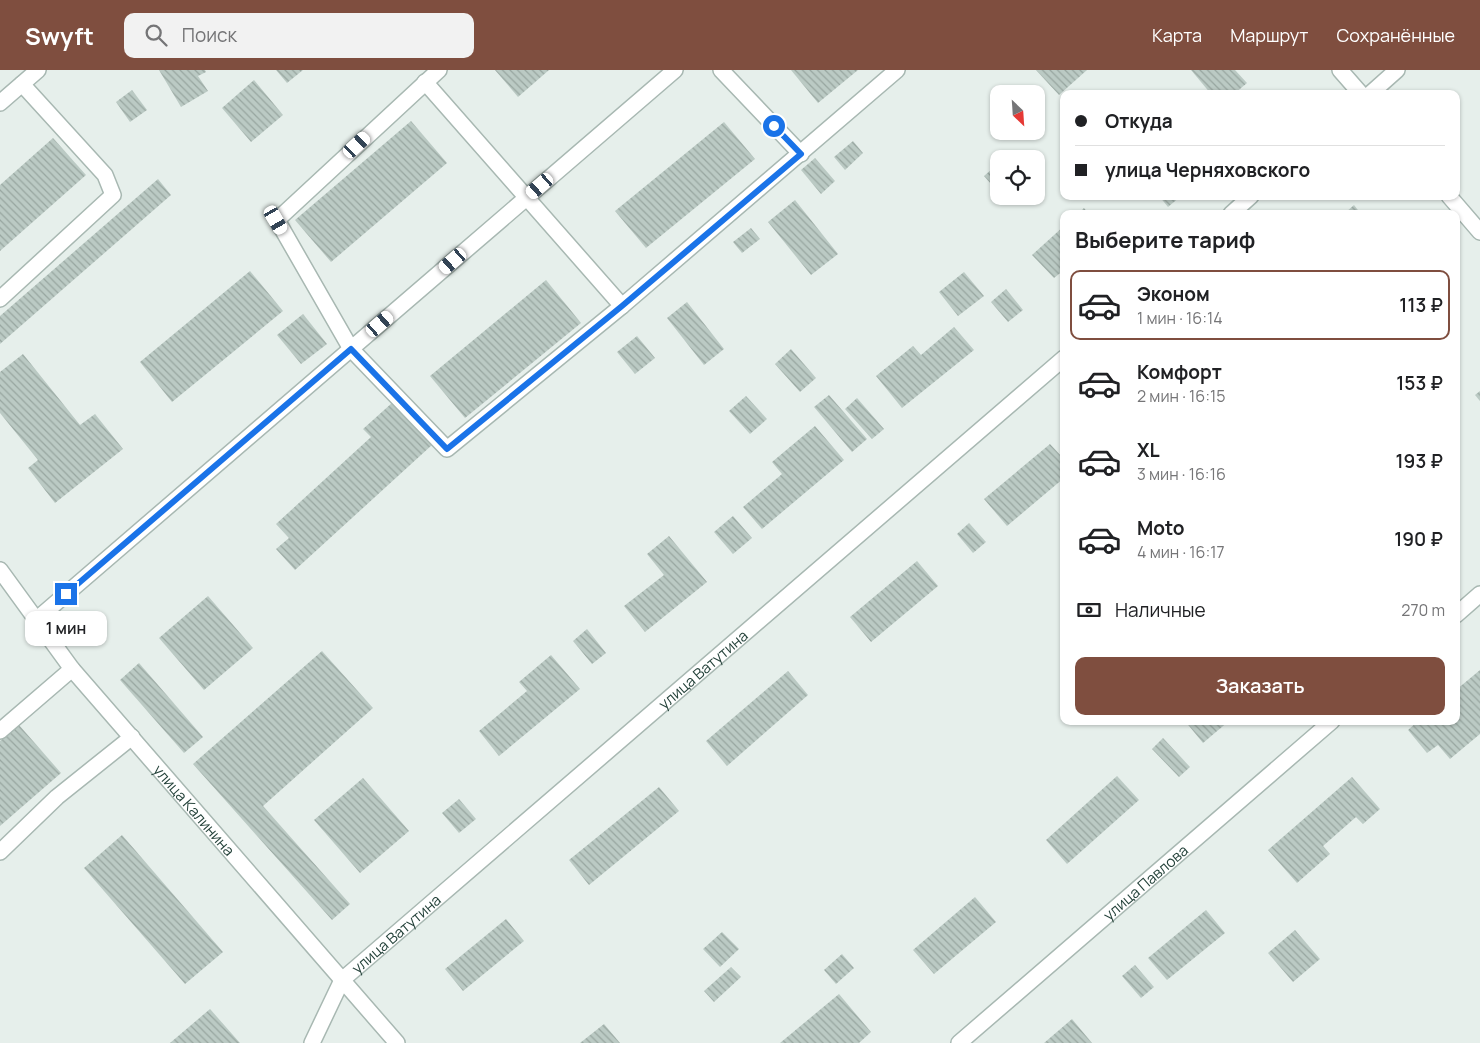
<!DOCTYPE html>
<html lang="ru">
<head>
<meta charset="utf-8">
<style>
	body { margin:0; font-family:Manrope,sans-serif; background:#f2f2f2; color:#202124; height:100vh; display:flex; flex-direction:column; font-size:19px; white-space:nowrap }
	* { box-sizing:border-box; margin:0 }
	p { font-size:16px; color:#757577 }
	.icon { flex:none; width:28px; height:28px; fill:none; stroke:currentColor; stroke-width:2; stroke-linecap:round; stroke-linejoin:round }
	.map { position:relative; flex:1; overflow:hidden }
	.drawer { position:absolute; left:1060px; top:140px; width:400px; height:515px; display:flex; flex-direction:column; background:#fff; border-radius:10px; box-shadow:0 1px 4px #0004 }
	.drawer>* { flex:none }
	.guide { position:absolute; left:1060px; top:20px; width:400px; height:110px; border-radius:10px; box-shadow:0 1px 4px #0004; display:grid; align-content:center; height:110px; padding:0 15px; background:#fff }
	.needle { width:32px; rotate:155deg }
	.buttons { position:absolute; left:990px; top:15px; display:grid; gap:10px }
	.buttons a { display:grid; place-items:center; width:55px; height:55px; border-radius:10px; background:#fff; box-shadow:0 1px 4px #0004; font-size:25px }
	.end { position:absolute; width:22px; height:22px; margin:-11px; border:6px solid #1a73e8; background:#fff; box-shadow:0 0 0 2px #fff }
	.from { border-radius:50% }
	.bubble { position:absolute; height:35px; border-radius:10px; background:#fff; box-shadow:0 1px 4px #0004; font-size:16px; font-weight:600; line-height:35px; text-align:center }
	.car { position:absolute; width:15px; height:30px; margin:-15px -8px; border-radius:6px; box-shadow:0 0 4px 1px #0007; background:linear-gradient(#fff 24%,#345 0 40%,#fff 0 76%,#345 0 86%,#fff 0) }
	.guide b { display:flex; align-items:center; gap:18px; height:48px; font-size:19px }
	.guide b+b { border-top:1px solid #e0e0e0 }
	.guide i { width:12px; height:12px; background:#202124 }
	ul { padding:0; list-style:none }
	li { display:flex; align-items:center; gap:15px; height:70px; margin:0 10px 8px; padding:0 5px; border:2px solid transparent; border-radius:10px }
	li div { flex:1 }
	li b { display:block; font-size:19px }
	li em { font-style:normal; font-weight:600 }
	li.active { border-color:#7f4e3f }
	li>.icon { width:45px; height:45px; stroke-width:1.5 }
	h2 { padding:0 15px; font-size:22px; line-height:60px }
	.pay { display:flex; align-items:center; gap:12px; height:55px; padding:0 15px; font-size:19px }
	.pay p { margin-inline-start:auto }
	.primary-button { display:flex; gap:10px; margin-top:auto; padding:10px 15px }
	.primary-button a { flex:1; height:58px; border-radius:10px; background:#7f4e3f; color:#fff; font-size:20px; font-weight:600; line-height:58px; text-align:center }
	header { display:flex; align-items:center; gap:30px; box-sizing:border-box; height:70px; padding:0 25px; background:#7f4e3f; color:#fff }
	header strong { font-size:24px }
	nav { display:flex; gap:28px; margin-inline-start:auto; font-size:18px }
	.search { width:350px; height:45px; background:#f2f2f2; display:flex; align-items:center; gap:12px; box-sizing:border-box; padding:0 18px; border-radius:10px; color:#757577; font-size:19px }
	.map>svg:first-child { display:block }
</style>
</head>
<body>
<header>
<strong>Swyft</strong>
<div class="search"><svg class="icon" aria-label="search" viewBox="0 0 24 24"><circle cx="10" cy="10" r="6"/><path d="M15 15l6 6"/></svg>Поиск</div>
<nav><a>Карта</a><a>Маршрут</a><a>Сохранённые</a></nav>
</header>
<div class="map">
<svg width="1480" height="973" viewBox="0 0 1480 973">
	<defs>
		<pattern id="building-back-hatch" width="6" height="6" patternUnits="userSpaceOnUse" patternTransform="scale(1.25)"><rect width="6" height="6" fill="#bbcac4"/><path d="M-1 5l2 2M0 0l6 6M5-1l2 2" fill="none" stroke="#98a6a0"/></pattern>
	</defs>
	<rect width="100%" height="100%" fill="#e6efeb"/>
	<g fill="url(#building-back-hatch)">
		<polygon points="159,0 205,0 206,2 198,6 208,21 181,37"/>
		<polygon points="276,0 303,0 287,13"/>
		<polygon points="495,0 549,0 518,27"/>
		<polygon points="791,0 858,0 818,33"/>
		<polygon points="1036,0 1087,0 1059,25"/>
		<polygon points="1191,0 1235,0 1247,13 1234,24 1211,24"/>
		<polygon points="254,10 283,45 251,72 222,38"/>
		<polygon points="132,20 147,40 130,52 116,32"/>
		<polygon points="411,51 447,93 331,192 295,150"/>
		<polygon points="724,52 755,89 646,178 615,141"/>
		<polygon points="53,68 86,105 0,181 0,115"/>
		<polygon points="853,71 863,83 845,100 834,87"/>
		<polygon points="815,88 835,111 821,124 801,100"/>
		<polygon points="999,93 999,123 984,106"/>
		<polygon points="158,109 171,125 0,274 0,246"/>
		<polygon points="1001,126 1012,126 1006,132"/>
		<polygon points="1159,126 1181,126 1168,137"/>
		<polygon points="795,130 838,184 811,205 768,152"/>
		<polygon points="1354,135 1361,144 1344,144"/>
		<polygon points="1084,138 1089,144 1078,144"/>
		<polygon points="1064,156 1064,200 1054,208 1032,185"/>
		<polygon points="751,158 760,169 742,183 733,172"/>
		<polygon points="250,201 283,241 172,332 140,292"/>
		<polygon points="964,202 984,226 958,246 939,222"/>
		<polygon points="546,210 581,253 465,348 430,306"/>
		<polygon points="1006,219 1023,240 1008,252 991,232"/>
		<polygon points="687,232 724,279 704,295 667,248"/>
		<polygon points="303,244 327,274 301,294 277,265"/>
		<polygon points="954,257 974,280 902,338 876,306 913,276 921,285"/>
		<polygon points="637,266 655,288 635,304 617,282"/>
		<polygon points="791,279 816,308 800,322 775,294"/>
		<polygon points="23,284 80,355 95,344 123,379 55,433 28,398 38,390 0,343 0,302"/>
		<polygon points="1480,321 1480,331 1475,325"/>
		<polygon points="829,325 867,369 852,382 814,337"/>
		<polygon points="746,326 767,349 750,364 729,341"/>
		<polygon points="857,328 884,359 872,369 845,339"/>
		<polygon points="393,332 432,375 295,500 276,479 289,468 276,454 371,367 363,359"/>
		<polygon points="815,356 844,390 762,459 743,437 782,404 772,392"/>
		<polygon points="1050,374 1064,389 1064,408 1007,456 984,429"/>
		<polygon points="733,446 752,468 733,484 714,462"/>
		<polygon points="969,453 986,472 973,483 957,464"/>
		<polygon points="669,466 707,512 645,562 624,536 664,505 647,484"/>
		<polygon points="917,491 938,516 871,572 850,547"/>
		<polygon points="208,526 253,578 204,620 159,568"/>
		<polygon points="587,559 606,583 592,594 573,571"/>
		<polygon points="322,581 373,638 263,736 350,834 332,850 193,694"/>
		<polygon points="551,585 580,619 499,686 479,661 527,621 519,612"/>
		<polygon points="139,593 203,667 184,683 120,610"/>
		<polygon points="1480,600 1480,664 1450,689 1438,675 1427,683 1408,660 1418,651 1456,651 1456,620"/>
		<polygon points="788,601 808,625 727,696 706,671"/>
		<polygon points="1185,651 1229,651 1203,673"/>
		<polygon points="19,655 61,703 0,756 0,671"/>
		<polygon points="1163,668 1190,697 1179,707 1152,679"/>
		<polygon points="1117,706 1139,730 1067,794 1046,770"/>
		<polygon points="1352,707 1380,739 1363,754 1356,747 1323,776 1330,784 1297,813 1268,780"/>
		<polygon points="363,708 409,761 360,803 314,750"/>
		<polygon points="659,717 679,741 589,815 569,790"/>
		<polygon points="459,729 476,749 459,763 442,743"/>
		<polygon points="122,765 223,882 185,914 84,798"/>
		<polygon points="975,827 996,852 934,904 913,880"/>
		<polygon points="1206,840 1225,863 1167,910 1148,888"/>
		<polygon points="506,849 524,871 463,921 445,899"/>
		<polygon points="1295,860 1320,889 1293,912 1268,883"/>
		<polygon points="722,862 739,879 720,897 703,879"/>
		<polygon points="842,884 854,898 836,914 824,900"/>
		<polygon points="1135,895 1154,917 1141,928 1122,906"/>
		<polygon points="731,897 741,907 714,932 704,921"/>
		<polygon points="839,924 871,962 859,973 780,973"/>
		<polygon points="210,939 240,973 170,973"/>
		<polygon points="1072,949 1092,973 1044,973"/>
		<polygon points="604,954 620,973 580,973"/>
	</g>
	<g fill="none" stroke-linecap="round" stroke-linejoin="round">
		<g stroke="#a8b8b2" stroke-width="18">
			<g id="minor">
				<polyline points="439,0 277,150 351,279 447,379 622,236 897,0"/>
				<polyline points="721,0 801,84"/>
				<polyline points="1340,0 1361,24"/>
				<polyline points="425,12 622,236"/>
				<polyline points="1370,24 1397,0"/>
				<polyline points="0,33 38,0"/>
				<polyline points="1449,126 1480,162"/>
				<polyline points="1231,144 1251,126"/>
				<polyline points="0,229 113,125 105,105 22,14"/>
				<path id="s1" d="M0,500L72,599L397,973"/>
				<polyline points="1456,545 1480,524"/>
				<polyline points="36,550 675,0"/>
				<polyline points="0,661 72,599"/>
				<polyline points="0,782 57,727 132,667"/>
				<path id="s2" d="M312,973L342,910L1064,288"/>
				<path id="s3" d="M959,973L1332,651"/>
			</g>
		</g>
		<use href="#minor" stroke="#fff" stroke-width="15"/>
	</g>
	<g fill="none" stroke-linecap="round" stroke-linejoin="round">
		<polyline stroke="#1a73e8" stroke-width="6" points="66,524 351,279 447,379 622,236 801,84 774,56"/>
	</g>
	<g text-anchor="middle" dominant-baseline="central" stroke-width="4" stroke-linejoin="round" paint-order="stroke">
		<g font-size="15" fill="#24423a" stroke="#f7fbf9">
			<text stroke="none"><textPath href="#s2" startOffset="546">улица Ватутина</textPath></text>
			<text stroke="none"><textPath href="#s1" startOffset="309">улица Калинина</textPath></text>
			<text stroke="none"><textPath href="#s3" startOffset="246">улица Павлова</textPath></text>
			<text stroke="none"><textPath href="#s2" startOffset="141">улица Ватутина</textPath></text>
		</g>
	</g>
</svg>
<div class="buttons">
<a><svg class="needle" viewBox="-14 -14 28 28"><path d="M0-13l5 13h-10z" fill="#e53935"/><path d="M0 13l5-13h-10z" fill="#757577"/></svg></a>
<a><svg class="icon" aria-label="locate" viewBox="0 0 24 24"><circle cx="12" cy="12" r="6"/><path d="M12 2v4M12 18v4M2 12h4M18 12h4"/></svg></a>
</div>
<i class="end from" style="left:774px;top:56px"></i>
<i class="end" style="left:66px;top:524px"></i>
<div class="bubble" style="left:25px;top:541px;width:82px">1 мин</div>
<i class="car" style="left:357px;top:75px;rotate:47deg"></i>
<i class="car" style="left:540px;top:116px;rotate:229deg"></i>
<i class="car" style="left:276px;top:150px;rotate:150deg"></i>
<i class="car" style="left:453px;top:191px;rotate:229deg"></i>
<i class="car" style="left:380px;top:254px;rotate:49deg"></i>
<div class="guide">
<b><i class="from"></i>Откуда</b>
<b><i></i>улица Черняховского</b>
</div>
<section class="drawer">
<h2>Выберите тариф</h2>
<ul>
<li class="active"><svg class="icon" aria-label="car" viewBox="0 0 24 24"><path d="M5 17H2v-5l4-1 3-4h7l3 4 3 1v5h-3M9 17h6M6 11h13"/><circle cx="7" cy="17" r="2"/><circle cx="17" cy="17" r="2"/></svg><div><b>Эконом</b><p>1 мин · 16:14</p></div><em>113 ₽</em></li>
<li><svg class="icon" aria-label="car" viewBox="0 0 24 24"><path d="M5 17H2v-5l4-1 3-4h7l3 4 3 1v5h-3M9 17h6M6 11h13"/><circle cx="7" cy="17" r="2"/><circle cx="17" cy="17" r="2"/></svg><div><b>Комфорт</b><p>2 мин · 16:15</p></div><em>153 ₽</em></li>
<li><svg class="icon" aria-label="car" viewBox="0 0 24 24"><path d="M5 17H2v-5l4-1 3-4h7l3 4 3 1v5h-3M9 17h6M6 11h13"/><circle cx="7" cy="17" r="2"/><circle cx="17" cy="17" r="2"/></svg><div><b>XL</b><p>3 мин · 16:16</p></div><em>193 ₽</em></li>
<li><svg class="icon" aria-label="car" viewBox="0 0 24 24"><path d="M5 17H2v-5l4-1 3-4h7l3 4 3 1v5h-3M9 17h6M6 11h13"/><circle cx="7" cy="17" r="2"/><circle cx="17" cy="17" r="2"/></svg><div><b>Moto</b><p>4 мин · 16:17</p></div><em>190 ₽</em></li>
</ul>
<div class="pay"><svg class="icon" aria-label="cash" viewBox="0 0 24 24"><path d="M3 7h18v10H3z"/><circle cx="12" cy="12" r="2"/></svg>Наличные<p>270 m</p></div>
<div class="primary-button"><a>Заказать</a></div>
</section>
</div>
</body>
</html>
